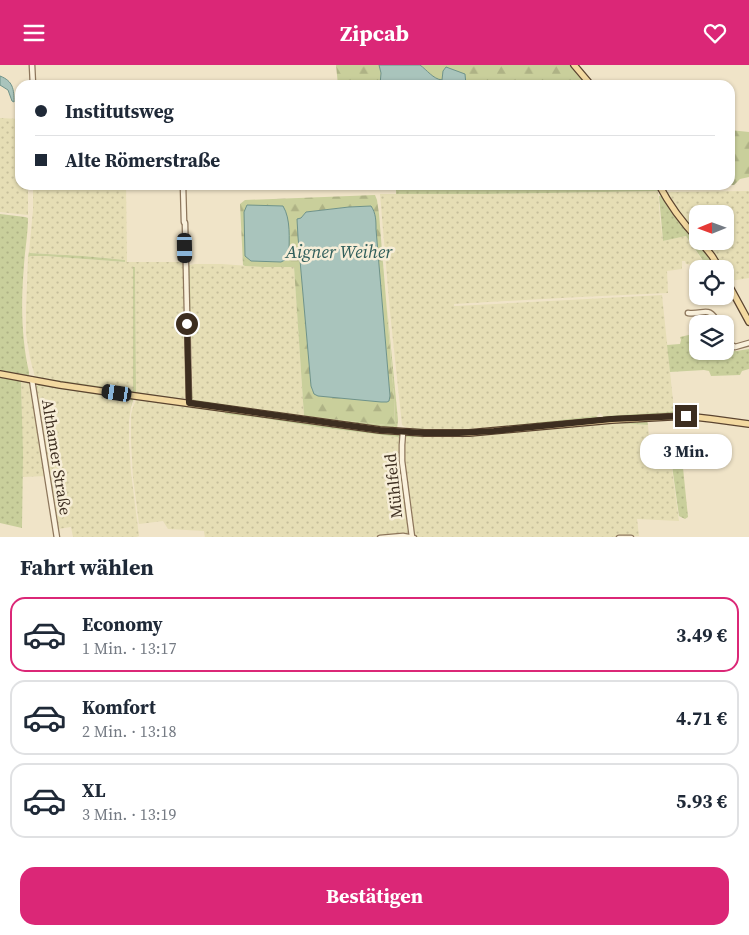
<!DOCTYPE html>
<html lang="de">
<head>
<meta charset="utf-8">
<style>
	body { margin:0; font-family:"Source Serif 4",serif; background:#f6f6f7; color:#1f2937; height:100vh; display:flex; flex-direction:column; font-size:19px; white-space:nowrap }
	* { box-sizing:border-box; margin:0 }
	p { font-size:16px; color:#747a83 }
	.icon { flex:none; width:28px; height:28px; fill:none; stroke:currentColor; stroke-width:2; stroke-linecap:round; stroke-linejoin:round }
	.map { position:relative; height:472px; overflow:hidden }
	.side { display:flex; flex-direction:column; background:#fff; flex:1 }
	.side>* { flex:none }
	.banner { position:absolute; left:15px; top:15px; width:720px; height:110px; border-radius:15px; box-shadow:0 1px 4px #0004; display:grid; align-content:center; height:110px; padding:0 20px; background:#fff }
	.needle { width:32px; rotate:269deg }
	.tools { position:absolute; left:689px; top:140px; display:grid; gap:10px }
	.tools a { display:grid; place-items:center; width:45px; height:45px; border-radius:10px; background:#fff; box-shadow:0 1px 4px #0004; font-size:25px }
	.end { position:absolute; width:22px; height:22px; margin:-11px; border:6px solid #3d2e20; background:#fff; box-shadow:0 0 0 2px #fff }
	.from { border-radius:50% }
	.bubble { position:absolute; height:35px; border-radius:15px; background:#fff; box-shadow:0 1px 4px #0004; font-size:16px; font-weight:700; line-height:35px; text-align:center }
	.car { position:absolute; width:15px; height:30px; margin:-15px -8px; border-radius:6px; box-shadow:0 0 4px 1px #0007; background:linear-gradient(#222 24%,#8ab4d8 0 40%,#222 0 76%,#8ab4d8 0 86%,#222 0) }
	.banner b { display:flex; align-items:center; gap:18px; height:48px; font-size:19px }
	.banner b+b { border-top:1px solid #e0e1e3 }
	.banner i { width:12px; height:12px; background:#1f2937 }
	ul { padding:0; list-style:none }
	li { display:flex; align-items:center; gap:15px; height:75px; margin:0 10px 8px; padding:0 10px; border:2px solid #e0e1e3; border-radius:15px }
	li div { flex:1 }
	li b { display:block; font-size:19px }
	li em { font-style:normal; font-weight:700 }
	li.active { border-color:#db2777 }
	li>.icon { width:45px; height:45px; stroke-width:1.5 }
	h2 { padding:0 20px; font-size:22px; line-height:60px }
	.action { display:flex; gap:10px; margin-top:auto; padding:10px 20px }
	.action a { flex:1; height:58px; border-radius:15px; background:#db2777; color:#fff; font-size:20px; font-weight:700; line-height:58px; text-align:center }
	header { display:flex; justify-content:space-between; align-items:center; height:65px; padding:0 20px; background:#db2777; color:#fff; font-size:22px; font-weight:700 }
	.map>svg:first-child { display:block }
</style>
</head>
<body>
<header><svg class="icon" aria-label="menu" viewBox="0 0 24 24"><path d="M4 6h16M4 12h16M4 18h16"/></svg>Zipcab<svg class="icon" aria-label="heart" viewBox="0 0 24 24"><path d="M12 20l-8-8c-3-5 5-10 8-4 3-6 11-1 8 4z"/></svg></header>
<div class="map">
<svg width="749" height="473" viewBox="0 0 749 473">
	<defs>
		<pattern id="farmland-dots" width="8" height="8" patternUnits="userSpaceOnUse" patternTransform="scale(1.25)"><rect width="8" height="8" fill="#e6deb5"/><path d="M2 2h.1M6 6h.1" fill="none" stroke="#c6bf9b" stroke-width="1.8" stroke-linecap="round"/></pattern>
		<pattern id="grass-dots" width="8" height="8" patternUnits="userSpaceOnUse" patternTransform="scale(1.25)"><rect width="8" height="8" fill="#c9cf9b"/><path d="M2 2h.1M6 6h.1" fill="none" stroke="#aeb285" stroke-width="1.8" stroke-linecap="round"/></pattern>
		<pattern id="forest-firs" width="22" height="20" patternUnits="userSpaceOnUse" patternTransform="scale(1.25)"><rect width="22" height="20" fill="#c9cf9b"/><path d="M5 1l3.5 6h-7zM16 11l3.5 6h-7z" fill="#aeb285"/></pattern>
	</defs>
	<rect width="100%" height="100%" fill="#f0e4c8"/>
	<g fill="url(#farmland-dots)">
		<polygon points="0,53 20,54 20,120 28,120 28,150 0,147"/>
		<polygon points="33,120 126,120 127,197 183,197 187,333 181,333 136,327 135,202 133,203 133,327 35,312 30,293 26,269 26,245 28,192 31,191 45,191 125,197 125,195 97,192 47,189 30,188 29,187 33,145"/>
		<polygon points="658,126 660,154 663,176 686,171 704,198 702,201 686,199 685,196 682,196 682,204 667,206 668,228 579,232 454,239 454,241 496,239 662,230 674,345 669,347 605,351 603,351 600,348 597,351 593,352 479,364 415,364 407,363 402,360 390,247 380,129 487,129"/>
		<polygon points="749,126 749,213 730,216 725,207 725,204 723,204 704,176 725,176 725,149 698,149 697,170 677,147 665,127"/>
		<polygon points="195,199 222,199 263,202 294,201 304,351 196,335 193,333 189,210 190,200"/>
		<polygon points="21,317 29,317 31,319 46,411 23,412"/>
		<polygon points="38,321 132,335 129,356 129,378 131,408 139,471 133,473 73,472 71,462 58,464 38,342 37,326"/>
		<polygon points="136,335 225,347 317,362 398,372 399,375 400,398 405,440 411,448 404,394 405,377 406,372 411,371 462,372 501,369 617,358 648,360 650,384 669,382 679,456 637,454 639,471 621,471 613,473 392,473 391,470 364,473 205,473 204,466 168,464 163,456 139,459 133,412 131,377 131,350 133,342"/>
	</g>
	<g fill="url(#grass-dots)">
		<polygon points="396,120 655,120 658,126 487,129 396,129"/>
		<path d="M659,131H662C676,155 696,174 713,197L712,204L702,203L704,197L686,171L663,176Z"/>
		<path d="M0,149L25,152L28,153C28,169 25,184 24,200C21,236 21,272 29,307V311L27,312L0,307Z"/>
		<path d="M29,187L30,188C62,190 93,191 125,195V197L45,191H31L28,192Z"/>
		<polygon points="190,200 191,308 193,334 196,335 304,351 395,361 394,332 387,242 398,355 397,364 396,364 196,337 193,336 191,329 188,209 188,202"/>
		<polygon points="133,202 135,202 136,327 186,334 184,335 128,328 37,314 35,312 133,326"/>
		<polygon points="697,268 698,286 725,286 725,283 736,286 749,284 749,304 742,306 740,310 711,311 709,306 704,305 670,307 667,280 680,279 681,275 680,272"/>
		<polygon points="0,311 29,317 21,317 23,389 22,463 0,458"/>
		<polygon points="41,319 132,333 133,335 130,345 132,336 131,335 40,321 38,321 37,326 38,342 36,322 38,320"/>
		<polygon points="139,334 183,340 183,341 185,342 185,340 400,369 409,461 408,462 402,424 399,375 398,372 317,362 262,353 225,349 225,347 136,335"/>
		<polygon points="674,345 674,350 603,352 603,351 669,347"/>
		<polygon points="596,351 599,353 498,364 442,366 410,364 407,363 427,364 479,364"/>
		<path d="M647,355L648,360L617,358L501,369L462,372H406C399,391 411,443 414,465H413L403,401L404,372L407,370H476L614,357H639Z"/>
		<polygon points="691,377 694,392 682,393 688,452 685,454 679,451 669,379"/>
	</g>
	<g fill="url(#forest-firs)" fill-rule="evenodd">
		<polygon points="336,0 379,0 381,8 380,20 338,20"/>
		<path d="M420,0H570L586,20H466L465,14L443,6L442,16C433,14 427,5 420,0Z"/>
		<polygon points="730,65 749,67 749,112 740,114 734,120 672,120 730,120"/>
		<path d="M375,130L377,135L379,149L394,332L395,361L304,351L294,202H263L245,201L243,200L240,139L245,135ZM371,141L380,217L390,331L312,326L297,158L299,153H301L306,147L349,142Z"/>
	</g>
	<g fill="#a9c4bc" stroke="#6f938a">
		<path d="M379,0H420C427,5 433,14 442,15L443,6L446,2L465,9L466,20H380L381,8Z"/>
		<path d="M0,11C13,16 14,24 14,37L12,36L8,25L0,20Z"/>
		<path d="M247,140L283,141C291,154 289,174 289,189L285,195L281,197L251,196L245,191L244,147Z"/>
		<path d="M371,141C376,148 376,156 376,164L390,331L389,336L387,337H381L318,331L314,329L311,321L298,172L297,154L301,153L306,147L349,142Z"/>
	</g>
	<g fill="none" stroke-linecap="round" stroke-linejoin="round">
		<g stroke="#8d765c" stroke-width="7">
			<g id="minor">
				<polyline points="32,0 33,20"/>
				<polyline points="183,120 184,157"/>
				<polyline points="185,158 189,338"/>
				<path d="M688,248C705,250 708,239 719,259"/>
				<polyline points="725,270 730,279 735,282 749,278"/>
				<polyline points="32,315 57,473"/>
				<polyline points="403,367 402,380 402,396 412,472"/>
				<polyline points="380,473 403,471 414,473"/>
				<polyline points="619,473 631,473"/>
			</g>
		</g>
		<g stroke="#5b4430" stroke-width="8">
			<g id="major">
				<polyline points="574,0 591,20"/>
				<path d="M659,120C670,141 681,156 698,174"/>
				<polyline points="700,176 712,191 720,204"/>
				<polyline points="725,213 749,257"/>
				<polyline points="0,309 60,320 135,331 380,365 424,368 469,368 612,355 686,351 712,354 749,359"/>
			</g>
		</g>
		<use href="#minor" stroke="#faf1dc" stroke-width="4.5"/>
		<use href="#major" stroke="#f3d9a0" stroke-width="5.5"/>
	</g>
	<g fill="none" stroke-linecap="round" stroke-linejoin="round">
		<polyline stroke="#3d2e20" stroke-width="6" points="187,259 189,338 380,365 424,368 459,368 494,366 612,354 686,351"/>
	</g>
	<g text-anchor="middle" dominant-baseline="central" stroke-width="5" stroke-linejoin="round" paint-order="stroke">
		<g font-size="16" fill="#3d2e20" stroke="#f7eed8">
			<text transform="translate(57 392) rotate(81)">Althamer Straße</text>
			<text transform="translate(393 421) rotate(-96)">Mühlfeld</text>
		</g>
		<g font-size="18" font-style="italic" fill="#2f5d5a" stroke="#f7eed8">
			<text x="339" y="186">Aigner Weiher</text>
		</g>
	</g>
</svg>
<div class="tools">
<a><svg class="needle" viewBox="-14 -14 28 28"><path d="M0-13l5 13h-10z" fill="#e53935"/><path d="M0 13l5-13h-10z" fill="#747a83"/></svg></a>
<a><svg class="icon" aria-label="locate" viewBox="0 0 24 24"><circle cx="12" cy="12" r="6"/><path d="M12 2v4M12 18v4M2 12h4M18 12h4"/></svg></a>
<a><svg class="icon" aria-label="layers" viewBox="0 0 24 24"><path d="M12 4l9 5-9 5-9-5zM3 14l9 5 9-5"/></svg></a>
</div>
<i class="end from" style="left:187px;top:259px"></i>
<i class="end" style="left:686px;top:351px"></i>
<div class="bubble" style="left:640px;top:369px;width:92px">3 Min.</div>
<i class="car" style="left:185px;top:183px;rotate:179deg"></i>
<i class="car" style="left:117px;top:328px;rotate:279deg"></i>
<div class="banner">
<b><i class="from"></i>Institutsweg</b>
<b><i></i>Alte Römerstraße</b>
</div>
</div>
<section class="side">
<h2>Fahrt wählen</h2>
<ul>
<li class="active"><svg class="icon" aria-label="car" viewBox="0 0 24 24"><path d="M5 17H2v-5l4-1 3-4h7l3 4 3 1v5h-3M9 17h6M6 11h13"/><circle cx="7" cy="17" r="2"/><circle cx="17" cy="17" r="2"/></svg><div><b>Economy</b><p>1 Min. · 13:17</p></div><em>3.49 €</em></li>
<li><svg class="icon" aria-label="car" viewBox="0 0 24 24"><path d="M5 17H2v-5l4-1 3-4h7l3 4 3 1v5h-3M9 17h6M6 11h13"/><circle cx="7" cy="17" r="2"/><circle cx="17" cy="17" r="2"/></svg><div><b>Komfort</b><p>2 Min. · 13:18</p></div><em>4.71 €</em></li>
<li><svg class="icon" aria-label="car" viewBox="0 0 24 24"><path d="M5 17H2v-5l4-1 3-4h7l3 4 3 1v5h-3M9 17h6M6 11h13"/><circle cx="7" cy="17" r="2"/><circle cx="17" cy="17" r="2"/></svg><div><b>XL</b><p>3 Min. · 13:19</p></div><em>5.93 €</em></li>
</ul>
<div class="action"><a>Bestätigen</a></div>
</section>
</body>
</html>
